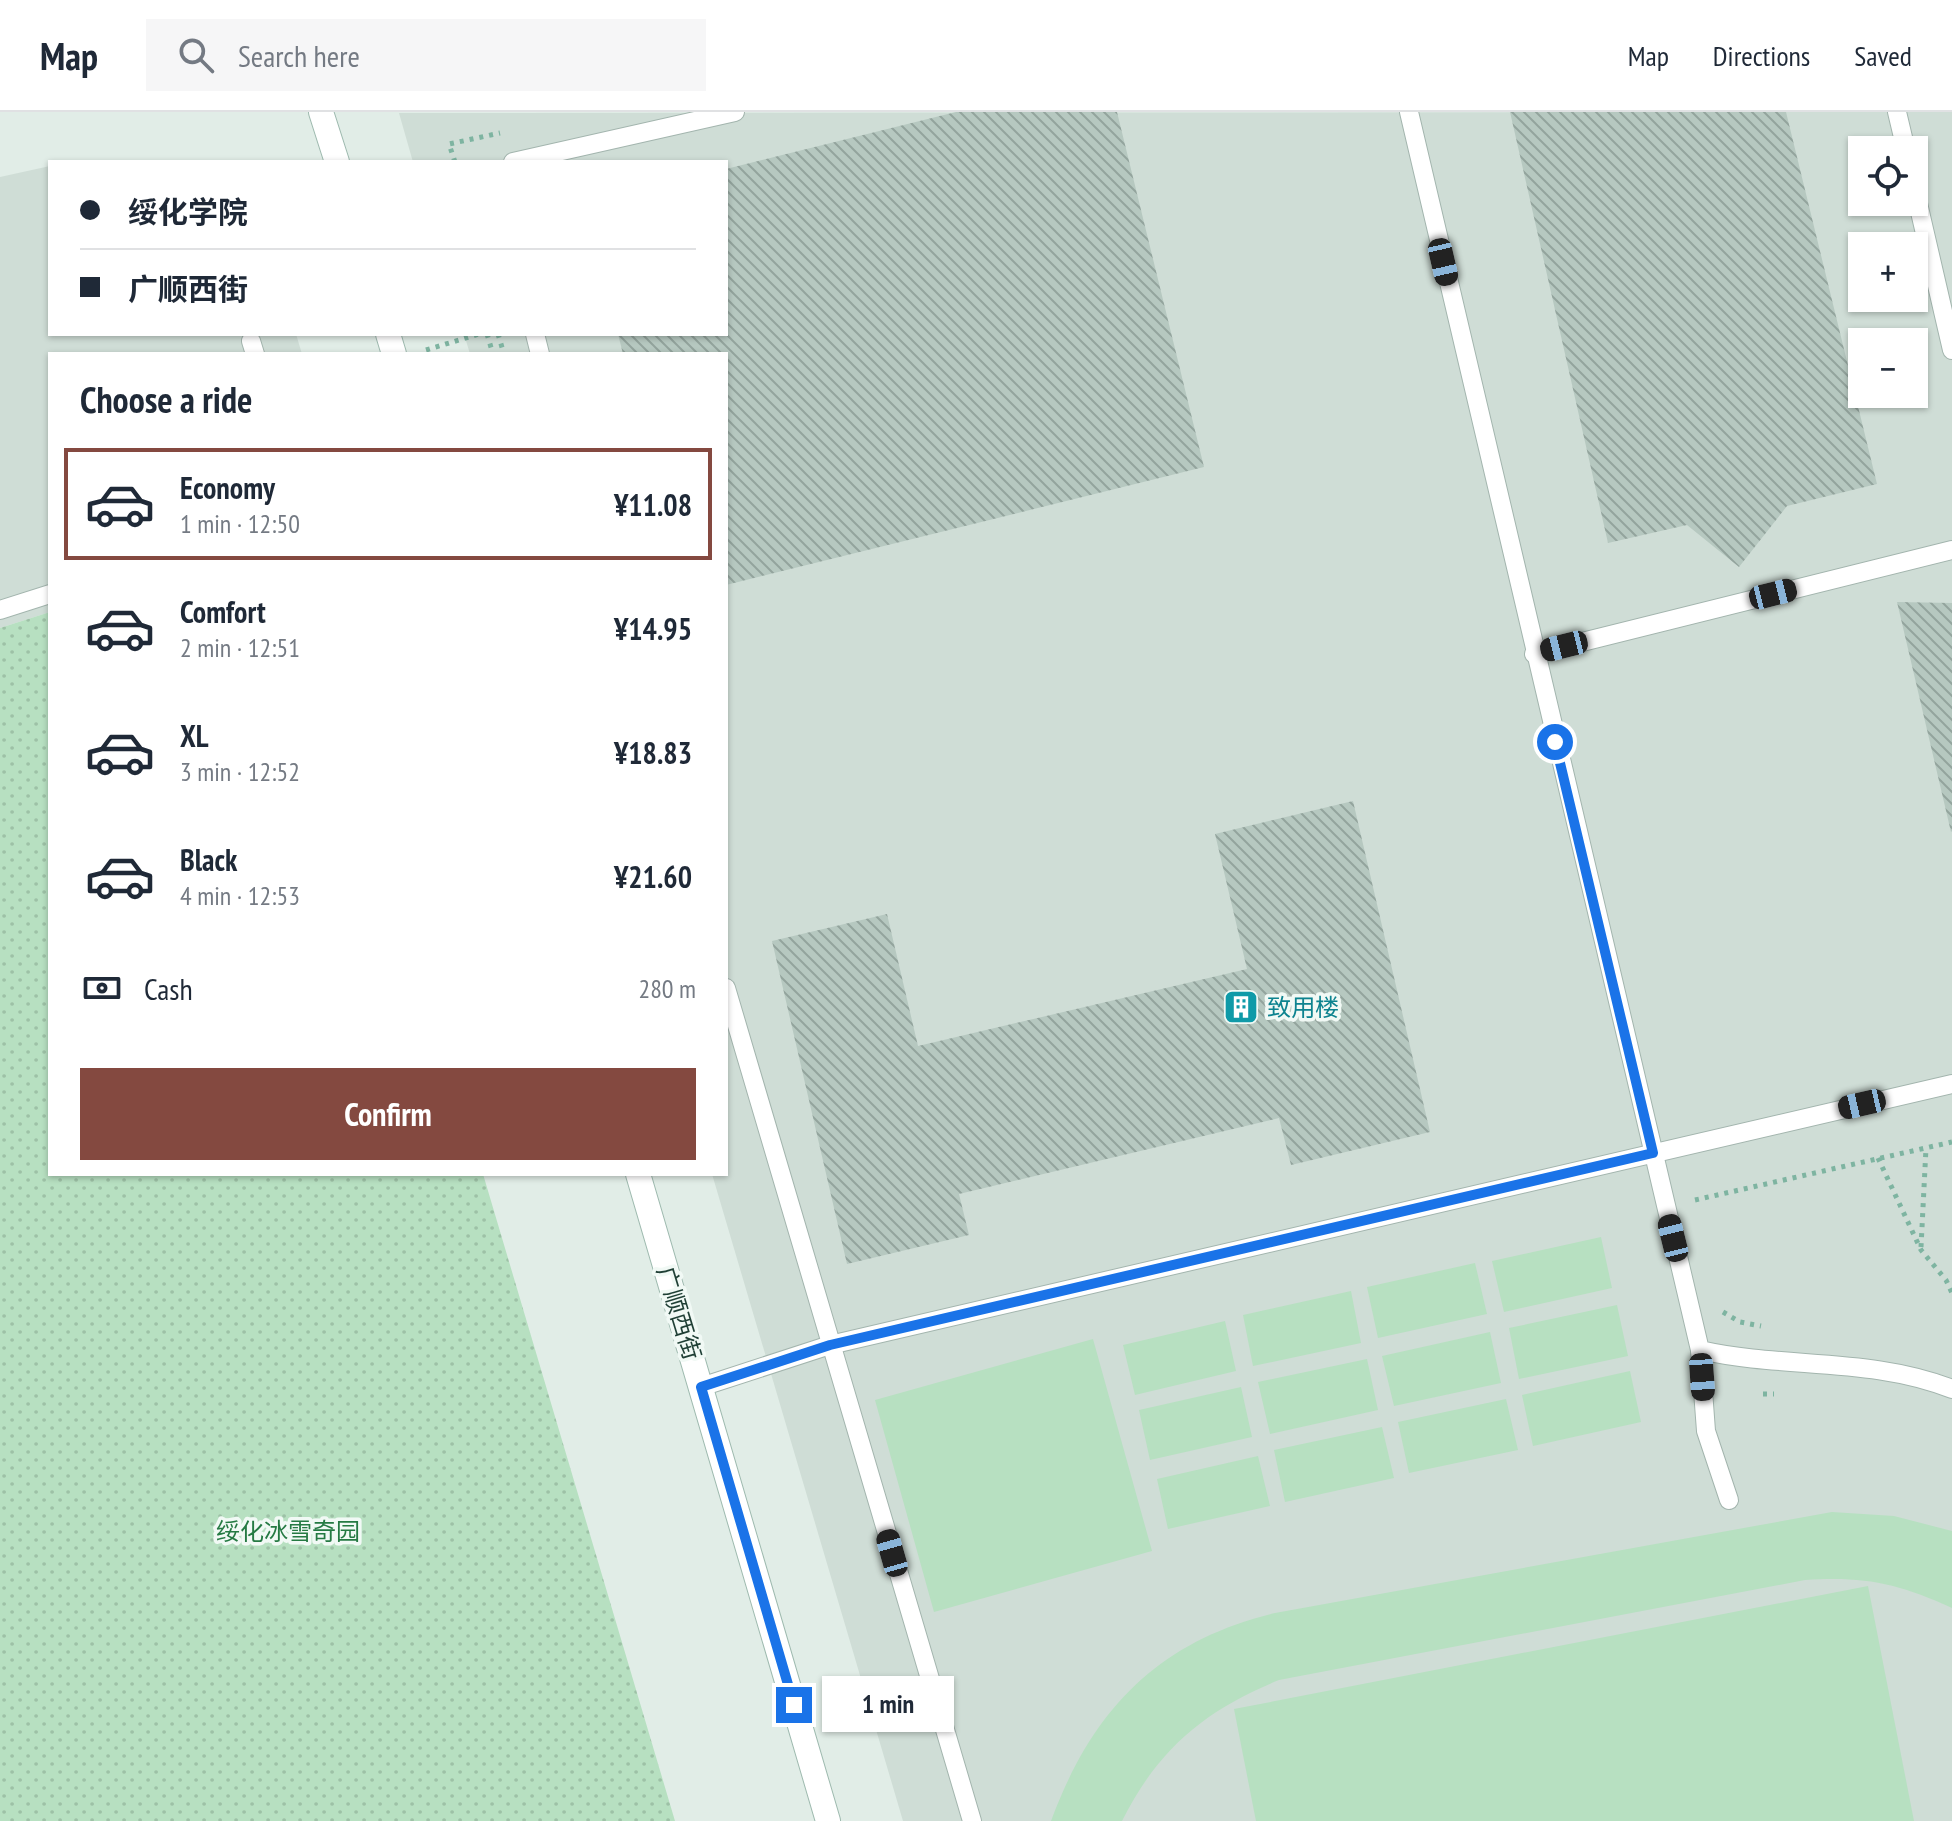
<!DOCTYPE html>
<html lang="en">
<head>
<meta charset="utf-8">
<style>
	body { margin:0; font-family:"PT Sans Narrow","Noto Sans SC",sans-serif; background:#f6f6f7; color:#1f2937; height:100vh; display:flex; flex-direction:column; font-size:30px; white-space:nowrap }
	* { box-sizing:border-box; margin:0 }
	p { font-size:26px; color:#747a83 }
	.icon { flex:none; width:44px; height:44px; fill:none; stroke:currentColor; stroke-width:2; stroke-linecap:round; stroke-linejoin:round }
	.map { position:relative; flex:1; overflow:hidden }
	.panel { position:absolute; left:48px; top:240px; width:680px; height:824px; display:flex; flex-direction:column; background:#fff; border-radius:0px; box-shadow:0 2px 6px #0004 }
	.panel>* { flex:none }
	.guide { position:absolute; left:48px; top:48px; width:680px; height:176px; border-radius:0px; box-shadow:0 2px 6px #0004; display:grid; align-content:center; height:176px; padding:0 32px; background:#fff }
	.controls { position:absolute; left:1848px; top:24px; display:grid; gap:16px }
	.controls a { display:grid; place-items:center; width:80px; height:80px; border-radius:0px; background:#fff; box-shadow:0 2px 6px #0004; font-size:40px }
	.end { position:absolute; width:36px; height:36px; margin:-18px; border:10px solid #1a73e8; background:#fff; box-shadow:0 0 0 4px #fff }
	.from { border-radius:50% }
	.bubble { position:absolute; height:56px; border-radius:0px; background:#fff; box-shadow:0 2px 6px #0004; font-size:26px; font-weight:700; line-height:56px; text-align:center }
	.car { position:absolute; width:24px; height:48px; margin:-24px -12px; border-radius:10px; box-shadow:0 0 6px 2px #0007; background:linear-gradient(#222 24%,#8ab4d8 0 40%,#222 0 76%,#8ab4d8 0 86%,#222 0) }
	.guide b { display:flex; align-items:center; gap:28px; height:76px; font-size:30px }
	.guide b+b { border-top:2px solid #e0e1e3 }
	.guide i { width:20px; height:20px; background:#1f2937 }
	ul { padding:0; list-style:none }
	li { display:flex; align-items:center; gap:24px; height:112px; margin:0 16px 12px; padding:0 16px; border:4px solid transparent; border-radius:0px }
	li div { flex:1 }
	li b { display:block; font-size:30px }
	li em { font-style:normal; font-weight:700 }
	li.on { border-color:#844940 }
	li>.icon { width:72px; height:72px; stroke-width:1.5 }
	h2 { padding:0 32px; font-size:36px; line-height:96px }
	.pay { display:flex; align-items:center; gap:20px; height:88px; padding:0 32px; font-size:30px }
	.pay p { margin-inline-start:auto }
	.action { display:flex; gap:16px; margin-top:auto; padding:16px 32px }
	.action a { flex:1; height:92px; border-radius:0px; background:#844940; color:#fff; font-size:32px; font-weight:700; line-height:92px; text-align:center }
	header { display:flex; align-items:center; gap:48px; box-sizing:border-box; height:112px; padding:0 40px; background:#fff; border-bottom:2px solid #e0e1e3 }
	header strong { font-size:38px }
	nav { display:flex; gap:44px; margin-inline-start:auto; font-size:28px }
	.search { width:560px; height:72px; background:#f6f6f7; display:flex; align-items:center; gap:20px; box-sizing:border-box; padding:0 28px; border-radius:0px; color:#747a83; font-size:30px }
	.map>svg:first-child { display:block }
</style>
</head>
<body>
<header>
<strong>Map</strong>
<div class="search"><svg class="icon" aria-label="search" viewBox="0 0 24 24"><circle cx="10" cy="10" r="6"/><path d="M15 15l6 6"/></svg>Search here</div>
<nav><a>Map</a><a>Directions</a><a>Saved</a></nav>
</header>
<div class="map">
<svg width="1952" height="1709" viewBox="0 0 1952 1709">
	<defs>
		<pattern id="park-dots" width="8" height="8" patternUnits="userSpaceOnUse" patternTransform="scale(2)"><rect width="8" height="8" fill="#b7e0c1"/><path d="M2 2h.1M6 6h.1" fill="none" stroke="#9dc1a6" stroke-width="1.8" stroke-linecap="round"/></pattern>
		<pattern id="building-back-hatch" width="6" height="6" patternUnits="userSpaceOnUse" patternTransform="scale(2)"><rect width="6" height="6" fill="#b6c8c0"/><path d="M-1 5l2 2M0 0l6 6M5-1l2 2" fill="none" stroke="#93a49d"/></pattern>
	</defs>
	<rect width="100%" height="100%" fill="#e1ede7"/>
	<g fill="#cfddd6" fill-rule="evenodd">
		<path d="M1952,0V1709H903L712,1062H726V242H470L464,222H726V50H413L399,1ZM1862,38H1914V90H1862ZM1862,134H1914V186H1862ZM1862,230H1914V282H1862Z"/>
		<polygon points="50,54 50,222 296,222 302,242 50,242 50,500 0,516 0,65"/>
	</g>
	<g fill="#b7e0c1">
		<polygon points="1601,1125 1612,1176 1504,1200 1492,1149"/>
		<polygon points="1475,1151 1487,1202 1378,1226 1367,1175"/>
		<polygon points="1351,1179 1361,1231 1253,1254 1243,1203"/>
		<polygon points="1617,1193 1628,1244 1519,1267 1509,1216"/>
		<polygon points="1225,1209 1236,1259 1135,1283 1123,1233"/>
		<polygon points="1490,1220 1501,1271 1394,1294 1382,1244"/>
		<polygon points="1093,1227 1152,1439 934,1500 875,1288"/>
		<polygon points="1367,1247 1378,1298 1270,1322 1258,1270"/>
		<polygon points="1630,1259 1641,1310 1533,1334 1522,1283"/>
		<polygon points="1241,1275 1252,1325 1150,1348 1139,1298"/>
		<polygon points="1506,1287 1518,1338 1409,1361 1398,1310"/>
		<polygon points="1382,1315 1394,1366 1285,1390 1274,1338"/>
		<polygon points="1258,1344 1270,1394 1168,1417 1157,1367"/>
		<path d="M1832,1400L1894,1404L1952,1419V1496C1898,1471 1864,1464 1805,1468L1279,1568C1205,1598 1158,1637 1122,1709H1051C1092,1598 1158,1529 1275,1501Z"/>
		<polygon points="1868,1474 1914,1709 1256,1709 1234,1597"/>
	</g>
	<polygon fill="url(#park-dots)" points="50,500 50,1062 483,1062 675,1709 0,1709 0,516"/>
	<g fill="url(#building-back-hatch)">
		<polygon points="956,0 1117,0 1204,355 726,473 726,242 623,242 618,222 726,222 726,57"/>
		<polygon points="1510,0 1786,0 1877,372 1787,394 1739,455 1687,413 1608,431"/>
		<polygon points="1897,490 1952,491 1952,719 1951,720"/>
		<polygon points="1353,689 1430,1020 1291,1053 1279,1006 959,1082 969,1123 847,1152 772,829 887,802 918,934 1247,857 1215,722"/>
	</g>
	<g fill="none" stroke-linecap="round" stroke-linejoin="round">
		<g stroke="#a3b5ae" stroke-width="20">
			<g id="service">
				<path d="M1409,0L1700,1238C1783,1257 1872,1245 1952,1277"/>
				<polyline points="1897,0 1906,38"/>
				<polyline points="513,50 735,0"/>
				<polyline points="1914,74 1952,238"/>
				<polyline points="535,222 540,242"/>
				<polyline points="251,229 255,242"/>
				<polyline points="0,498 50,482"/>
				<polyline points="1534,542 1952,438"/>
				<polyline points="726,876 972,1709"/>
				<polyline points="1700,1238 1706,1319 1729,1388"/>
				<polyline points="701,1275 830,1233 1952,972"/>
			</g>
		</g>
		<g stroke="#9ebaaf" stroke-width="26">
			<g id="secondary">
				<polyline points="321,0 337,50"/>
				<polyline points="388,222 394,242"/>
				<polyline points="638,1062 828,1709"/>
			</g>
		</g>
		<g stroke="#7eb4a1" stroke-width="5" stroke-dasharray="4 6" stroke-linecap="butt">
			<polyline points="455,50 449,32 500,21"/>
			<polyline points="487,222 493,242"/>
			<polyline points="498,222 504,242"/>
			<polyline points="426,238 479,222"/>
			<polyline points="1878,1046 1921,1138 1946,1168 1952,1181"/>
			<polyline points="1695,1088 1952,1030"/>
			<polyline points="1921,1135 1926,1036"/>
			<polyline points="1723,1200 1740,1210 1761,1214"/>
			<polyline points="1763,1282 1774,1282"/>
		</g>
		<use href="#service" stroke="#fff" stroke-width="18"/>
		<use href="#secondary" stroke="#fff" stroke-width="24"/>
	</g>
	<g fill="none" stroke-linecap="round" stroke-linejoin="round">
		<polyline stroke="#1a73e8" stroke-width="10" points="794,1593 701,1275 830,1233 1653,1041 1555,630"/>
	</g>
	<defs>
		<g id="building-square" transform="scale(1.8)"><rect x="-9" y="-9" width="18" height="18" rx="4" fill="#0f9aa8" stroke="#f1f9f5"/><path d="M-4-6H4V6H1V3H-1V6H-4ZM-2.5-4.3h1.7v1.8h-1.7ZM.8-4.3h1.7v1.8H.8ZM-2.5-1h1.7V.8h-1.7ZM.8-1h1.7V.8H.8Z" fill="#fff"/></g>
	</defs>
	<g fill-rule="evenodd">
		<use href="#building-square" x="1241" y="895"/>
	</g>
	<g text-anchor="middle" dominant-baseline="central" stroke-width="7" stroke-linejoin="round" paint-order="stroke">
		<g font-size="24" fill="#0d838f" stroke="#f1f9f5" text-anchor="start">
			<text x="1267" y="895">致用楼</text>
		</g>
		<g font-size="24" fill="#1f3f35" stroke="#f1f9f5">
			<text transform="translate(679 1201) rotate(73)">广顺西街</text>
		</g>
		<g font-size="24" fill="#257a43" stroke="#f1f9f5">
			<text x="288" y="1419">绥化冰雪奇园</text>
		</g>
	</g>
</svg>
<div class="controls">
<a><svg class="icon" aria-label="locate" viewBox="0 0 24 24"><circle cx="12" cy="12" r="6"/><path d="M12 2v4M12 18v4M2 12h4M18 12h4"/></svg></a>
<a>+</a>
<a>−</a>
</div>
<i class="end from" style="left:1555px;top:630px"></i>
<i class="end" style="left:794px;top:1593px"></i>
<div class="bubble" style="left:822px;top:1564px;width:132px">1 min</div>
<i class="car" style="left:1443px;top:150px;rotate:167deg"></i>
<i class="car" style="left:1773px;top:482px;rotate:76deg"></i>
<i class="car" style="left:1564px;top:534px;rotate:256deg"></i>
<i class="car" style="left:1862px;top:992px;rotate:257deg"></i>
<i class="car" style="left:1673px;top:1126px;rotate:346deg"></i>
<i class="car" style="left:1702px;top:1265px;rotate:176deg"></i>
<i class="car" style="left:892px;top:1441px;rotate:344deg"></i>
<div class="guide">
<b><i class="from"></i>绥化学院</b>
<b><i></i>广顺西街</b>
</div>
<section class="panel">
<h2>Choose a ride</h2>
<ul>
<li class="on"><svg class="icon" aria-label="car" viewBox="0 0 24 24"><path d="M5 17H2v-5l4-1 3-4h7l3 4 3 1v5h-3M9 17h6M6 11h13"/><circle cx="7" cy="17" r="2"/><circle cx="17" cy="17" r="2"/></svg><div><b>Economy</b><p>1 min · 12:50</p></div><em>¥11.08</em></li>
<li><svg class="icon" aria-label="car" viewBox="0 0 24 24"><path d="M5 17H2v-5l4-1 3-4h7l3 4 3 1v5h-3M9 17h6M6 11h13"/><circle cx="7" cy="17" r="2"/><circle cx="17" cy="17" r="2"/></svg><div><b>Comfort</b><p>2 min · 12:51</p></div><em>¥14.95</em></li>
<li><svg class="icon" aria-label="car" viewBox="0 0 24 24"><path d="M5 17H2v-5l4-1 3-4h7l3 4 3 1v5h-3M9 17h6M6 11h13"/><circle cx="7" cy="17" r="2"/><circle cx="17" cy="17" r="2"/></svg><div><b>XL</b><p>3 min · 12:52</p></div><em>¥18.83</em></li>
<li><svg class="icon" aria-label="car" viewBox="0 0 24 24"><path d="M5 17H2v-5l4-1 3-4h7l3 4 3 1v5h-3M9 17h6M6 11h13"/><circle cx="7" cy="17" r="2"/><circle cx="17" cy="17" r="2"/></svg><div><b>Black</b><p>4 min · 12:53</p></div><em>¥21.60</em></li>
</ul>
<div class="pay"><svg class="icon" aria-label="cash" viewBox="0 0 24 24"><path d="M3 7h18v10H3z"/><circle cx="12" cy="12" r="2"/></svg>Cash<p>280 m</p></div>
<div class="action"><a>Confirm</a></div>
</section>
</div>
</body>
</html>
